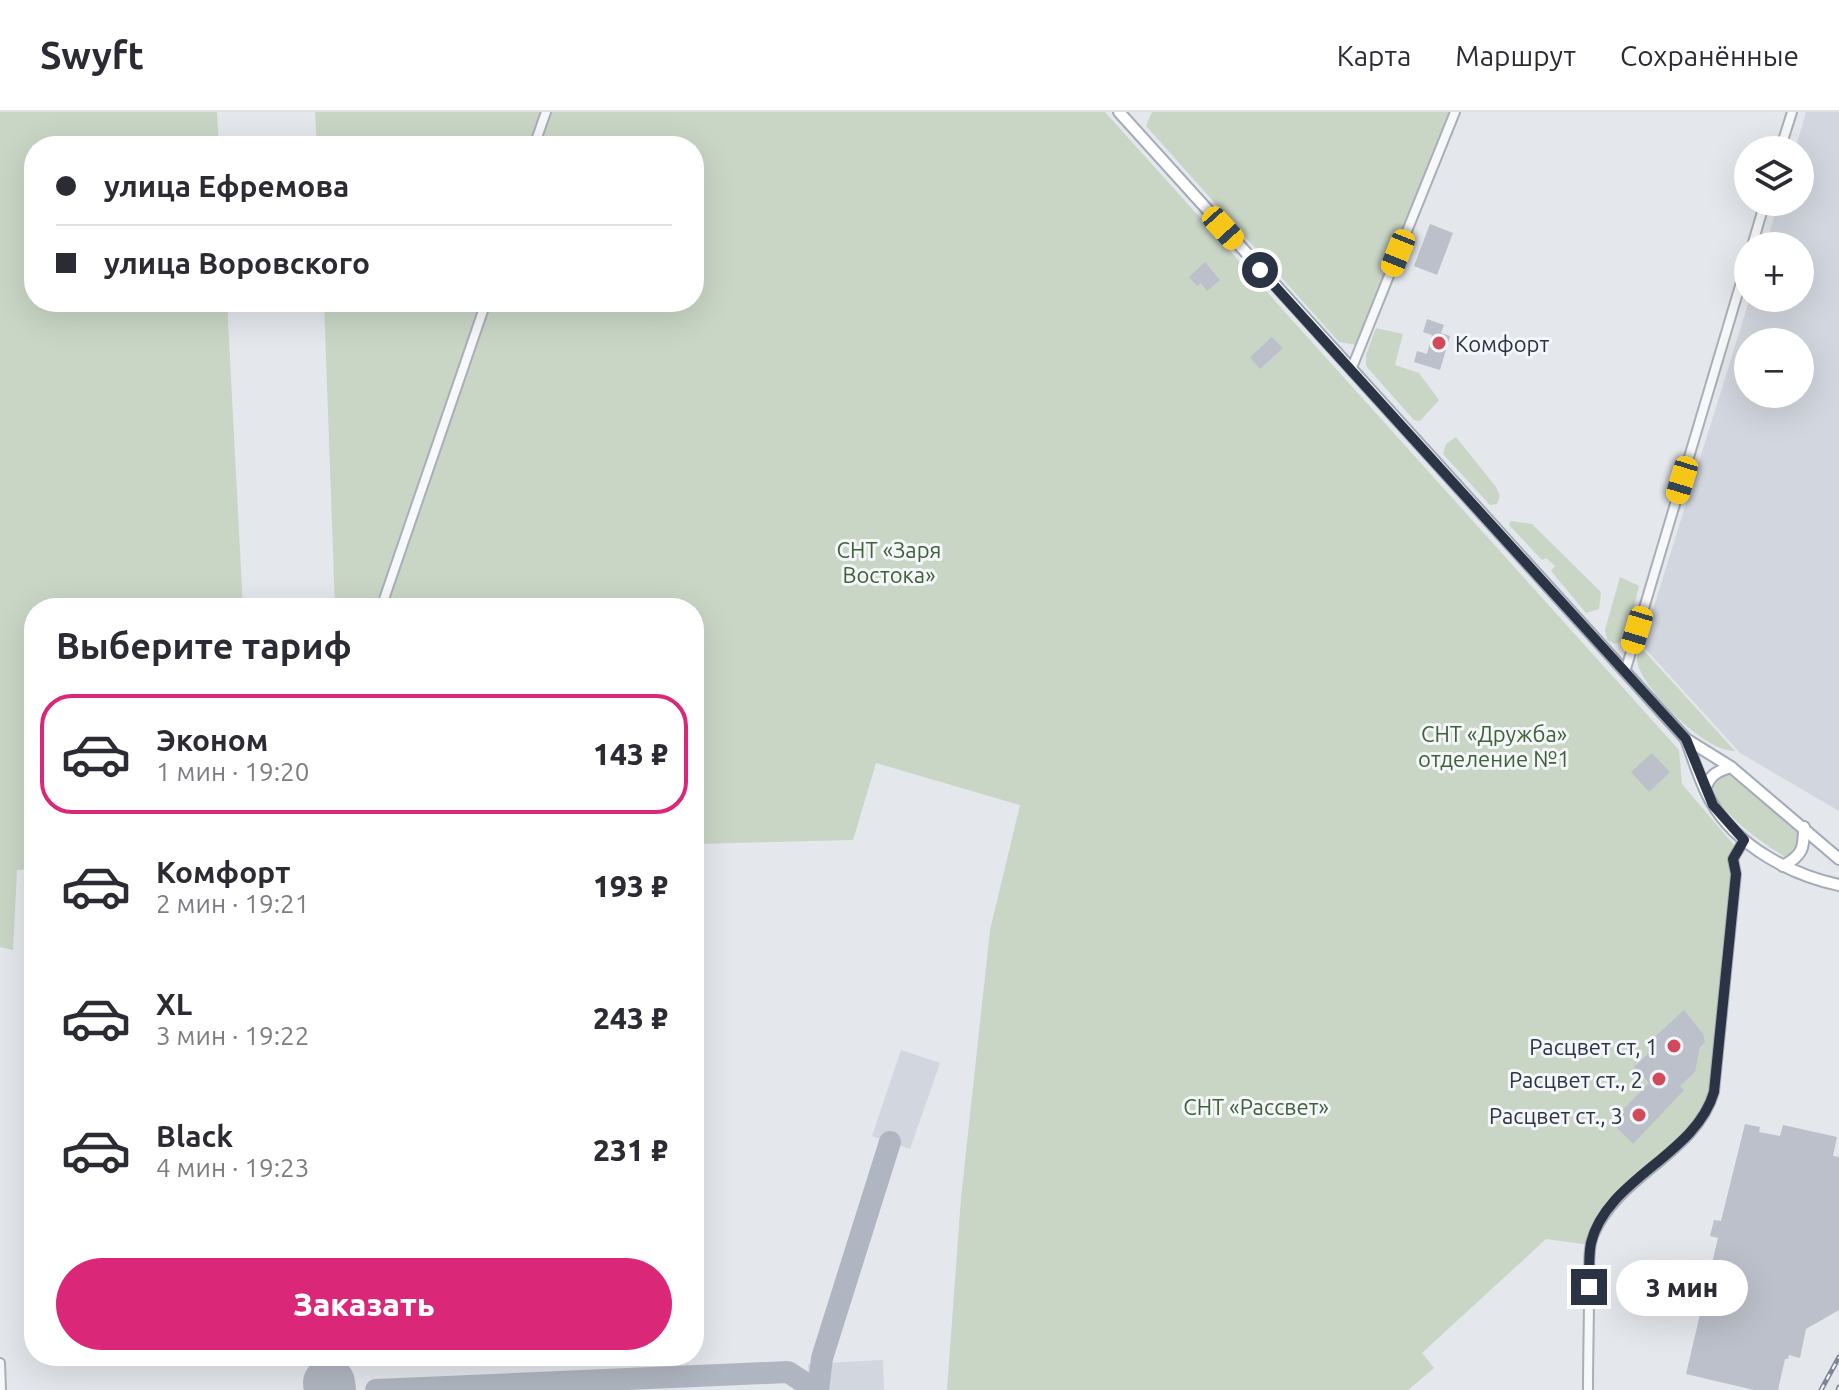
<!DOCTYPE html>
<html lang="ru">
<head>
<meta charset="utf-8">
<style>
	body { margin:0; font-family:Ubuntu,sans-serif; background:#f7f7f7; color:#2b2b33; height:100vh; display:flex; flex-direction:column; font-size:30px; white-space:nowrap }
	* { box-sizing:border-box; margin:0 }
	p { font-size:26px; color:#7c7c81 }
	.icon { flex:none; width:44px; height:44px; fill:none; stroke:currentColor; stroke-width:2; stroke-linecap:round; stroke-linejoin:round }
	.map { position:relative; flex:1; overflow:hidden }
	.drawer { position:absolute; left:24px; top:486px; width:680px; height:768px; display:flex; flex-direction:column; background:#fff; border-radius:32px; box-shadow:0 8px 32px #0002 }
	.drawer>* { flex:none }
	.top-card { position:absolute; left:24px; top:24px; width:680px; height:176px; border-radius:32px; box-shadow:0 8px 32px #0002; display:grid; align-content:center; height:176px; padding:0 32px; background:#fff }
	.fabs { position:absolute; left:1734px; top:24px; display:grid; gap:16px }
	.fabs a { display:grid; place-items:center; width:80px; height:80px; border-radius:50%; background:#fff; box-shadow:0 8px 32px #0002; font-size:40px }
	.end { position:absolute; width:36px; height:36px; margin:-18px; border:10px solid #2b3445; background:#fff; box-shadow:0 0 0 4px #fff }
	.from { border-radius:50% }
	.bubble { position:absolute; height:56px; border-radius:28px; background:#fff; box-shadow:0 8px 32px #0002; font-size:26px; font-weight:800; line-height:56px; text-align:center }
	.car { position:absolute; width:24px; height:48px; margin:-24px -12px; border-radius:10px; box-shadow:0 0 6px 2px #0007; background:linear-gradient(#f5c518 24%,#345 0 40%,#f5c518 0 76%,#345 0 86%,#f5c518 0) }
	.top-card b { display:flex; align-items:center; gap:28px; height:76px; font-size:30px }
	.top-card b+b { border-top:2px solid #e1e1e2 }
	.top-card i { width:20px; height:20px; background:#2b2b33 }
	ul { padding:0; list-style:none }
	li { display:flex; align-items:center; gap:24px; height:120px; margin:0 16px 12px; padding:0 16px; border:4px solid transparent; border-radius:32px }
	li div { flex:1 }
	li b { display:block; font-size:30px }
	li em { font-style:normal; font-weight:800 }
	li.current { border-color:#db2777 }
	li>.icon { width:72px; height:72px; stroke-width:1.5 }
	h2 { padding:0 32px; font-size:36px; line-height:96px }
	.action { display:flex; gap:16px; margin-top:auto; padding:16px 32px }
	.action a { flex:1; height:92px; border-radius:48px; background:#db2777; color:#fff; font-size:32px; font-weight:800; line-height:92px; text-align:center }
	header { display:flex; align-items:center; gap:48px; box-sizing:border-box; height:112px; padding:0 40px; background:#fff; border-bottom:2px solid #e1e1e2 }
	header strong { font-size:38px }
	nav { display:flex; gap:44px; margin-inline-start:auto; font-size:28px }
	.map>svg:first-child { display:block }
</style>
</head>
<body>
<header>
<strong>Swyft</strong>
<nav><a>Карта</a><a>Маршрут</a><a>Сохранённые</a></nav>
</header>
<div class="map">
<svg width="1839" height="1278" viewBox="0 0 1839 1278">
	<rect width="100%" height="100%" fill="#e4e7ec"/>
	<g fill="#d2d6de" fill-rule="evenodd">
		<path d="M1806,0H1839V699L1740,641L1642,533L1750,186H1800V134H1765L1779,90H1800V38H1795ZM1748,230H1800V282H1748Z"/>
		<polygon points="901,938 940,951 910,1037 872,1024"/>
		<polygon points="883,1248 884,1278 810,1278 808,1252"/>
	</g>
	<g fill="#c9d6c5">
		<polygon points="0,0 217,0 219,34 34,34 34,190 227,190 243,496 34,496 34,757 17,758 13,838 0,835"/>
		<polygon points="315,0 1105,0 1679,638 1682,672 1734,733 1736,762 1714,980 1697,1013 1612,1094 1590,1133 1546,1127 1422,1241 1434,1256 1408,1278 947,1278 961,1086 990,818 1020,693 876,651 853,728 694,732 694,496 335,496 324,190 694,190 694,34 317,34"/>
		<polygon points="1152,0 1449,0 1357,233 1339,230 1146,14"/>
		<polygon points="1376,216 1403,222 1395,253 1419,261 1439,288 1420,309 1414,308 1366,254 1366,243"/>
		<polygon points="1456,325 1496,375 1500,384 1497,392 1490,393 1443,342 1446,332"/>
		<polygon points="1511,409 1532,412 1601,480 1599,497 1586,501 1551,459 1555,454 1546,446 1542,448 1509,413"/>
		<polygon points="1620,465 1639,474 1626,527 1615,532 1607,528 1605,518"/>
		<path d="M1638,532L1735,639C1705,640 1650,583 1639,556C1636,548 1637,540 1638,532Z"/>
		<path d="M1724,661L1732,663L1799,721L1800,736L1790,745H1785C1763,731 1710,697 1712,669Z"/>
	</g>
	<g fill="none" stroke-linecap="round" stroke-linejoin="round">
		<g stroke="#b0b6c1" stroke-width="22">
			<polyline points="376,1278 788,1260 816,1278"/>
			<polyline points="818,1278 822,1246 890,1030"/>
		</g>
		<polyline stroke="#b0b6c1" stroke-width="52" points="329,1271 330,1278"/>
	</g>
	<g fill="#bbc0ca">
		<polygon points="1430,112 1453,121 1437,163 1414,154"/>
		<polygon points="1205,150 1220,168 1207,179 1201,171 1197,174 1189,165"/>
		<polygon points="1427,207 1444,213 1441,221 1450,224 1440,258 1414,250 1417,239 1427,242 1432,223 1423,220"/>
		<polygon points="1272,225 1283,236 1260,257 1250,245"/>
		<polygon points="1652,641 1670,660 1649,680 1631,660"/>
		<polygon points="1684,898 1703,922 1705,930 1700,935 1695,960 1680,974 1684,978 1633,1032 1611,1010 1649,971 1634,955 1652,938 1647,932"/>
		<polygon points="1745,1012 1760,1015 1759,1020 1780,1024 1783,1013 1837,1025 1833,1044 1839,1045 1839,1198 1806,1217 1800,1246 1789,1243 1788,1247 1785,1247 1778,1278 1754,1278 1686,1262 1718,1126 1710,1124 1714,1108 1721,1109"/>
	</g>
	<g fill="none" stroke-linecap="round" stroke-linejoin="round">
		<g stroke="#a9aeb7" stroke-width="12">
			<g id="minor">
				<polyline points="534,34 546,0"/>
				<polyline points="1780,38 1792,0"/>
				<polyline points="1752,134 1765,90"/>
				<polyline points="1351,258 1455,0"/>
				<polyline points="381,496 486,190"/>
				<polyline points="1625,560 1748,147"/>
				<polyline points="0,1251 1,1278"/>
				<path d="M1588,1278C1588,1245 1589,1212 1589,1179C1590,1162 1587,1141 1593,1124C1617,1064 1696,1042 1714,980L1736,762L1733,747L1744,728"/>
			</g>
		</g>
		<g stroke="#a3abb8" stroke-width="14">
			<g id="major">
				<polyline points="1119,0 1686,627"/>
				<path d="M1705,677C1710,663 1717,659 1731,655"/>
				<path d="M1839,747L1731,655L1686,627C1694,648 1700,671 1712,691C1737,734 1791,763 1839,773"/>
				<path d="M1783,754C1803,743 1804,736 1804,715"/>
			</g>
		</g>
		<use href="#minor" stroke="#f7f8fa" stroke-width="8"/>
		<use href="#major" stroke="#fff" stroke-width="10"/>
		<g stroke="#7d8696" stroke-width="5">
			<g id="rail">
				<polyline points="1821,1278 1839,1245"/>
				<polyline points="1838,1278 1839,1275"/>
			</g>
		</g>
		<use href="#rail" stroke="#f4f6f9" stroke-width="2" stroke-dasharray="6" stroke-linecap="butt"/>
	</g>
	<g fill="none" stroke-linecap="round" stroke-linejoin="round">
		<path stroke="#2b3445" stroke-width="10" d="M1260,158L1686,627L1713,693L1744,728L1733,747L1736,762L1714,980C1696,1043 1606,1067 1591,1131C1588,1145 1590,1161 1589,1175"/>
	</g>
	<g fill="#d1495b" stroke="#f4f6f9" stroke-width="3">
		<circle cx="1439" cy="231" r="8"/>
		<circle cx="1674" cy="934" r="8"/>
		<circle cx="1659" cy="967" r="8"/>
		<circle cx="1639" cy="1003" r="8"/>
	</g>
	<g text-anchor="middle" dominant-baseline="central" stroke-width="6" stroke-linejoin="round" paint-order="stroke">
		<g font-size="22" fill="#2b3445" stroke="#f4f6f9" text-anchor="end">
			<text x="1455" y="231" text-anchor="start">Комфорт</text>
			<text x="1658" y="934">Расцвет ст, 1</text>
			<text x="1643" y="967">Расцвет ст., 2</text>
			<text x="1623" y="1003">Расцвет ст., 3</text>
		</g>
		<g font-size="22" fill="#3f6138" stroke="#f4f6f9">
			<text x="889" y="437">СНТ «Заря<tspan x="889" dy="25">Востока»</tspan></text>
			<text x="1494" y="621">СНТ «Дружба»<tspan x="1494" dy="25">отделение №1</tspan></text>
			<text x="1256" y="994">СНТ «Рассвет»</text>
		</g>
	</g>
</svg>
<div class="fabs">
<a><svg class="icon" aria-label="layers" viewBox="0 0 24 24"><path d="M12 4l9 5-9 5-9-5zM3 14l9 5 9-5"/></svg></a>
<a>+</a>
<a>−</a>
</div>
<i class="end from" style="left:1260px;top:158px"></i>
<i class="end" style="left:1589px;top:1175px"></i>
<div class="bubble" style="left:1616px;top:1148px;width:132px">3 мин</div>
<i class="car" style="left:1223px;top:116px;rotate:138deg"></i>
<i class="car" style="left:1398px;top:141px;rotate:202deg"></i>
<i class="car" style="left:1682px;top:368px;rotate:197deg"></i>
<i class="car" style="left:1637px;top:518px;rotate:197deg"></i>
<div class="top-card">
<b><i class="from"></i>улица Ефремова</b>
<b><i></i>улица Воровского</b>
</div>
<section class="drawer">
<h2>Выберите тариф</h2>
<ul>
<li class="current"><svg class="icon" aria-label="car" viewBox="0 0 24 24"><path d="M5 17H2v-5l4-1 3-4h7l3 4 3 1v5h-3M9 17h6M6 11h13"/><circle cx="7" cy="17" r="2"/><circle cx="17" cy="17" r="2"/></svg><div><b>Эконом</b><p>1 мин · 19:20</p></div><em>143 ₽</em></li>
<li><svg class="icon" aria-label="car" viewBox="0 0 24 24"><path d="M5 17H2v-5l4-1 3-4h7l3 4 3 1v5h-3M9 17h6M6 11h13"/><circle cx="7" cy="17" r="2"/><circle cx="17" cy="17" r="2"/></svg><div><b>Комфорт</b><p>2 мин · 19:21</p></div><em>193 ₽</em></li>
<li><svg class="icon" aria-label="car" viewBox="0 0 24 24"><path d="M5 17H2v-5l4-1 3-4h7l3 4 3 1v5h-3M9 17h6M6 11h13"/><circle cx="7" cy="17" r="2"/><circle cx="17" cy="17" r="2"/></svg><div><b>XL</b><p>3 мин · 19:22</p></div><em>243 ₽</em></li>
<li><svg class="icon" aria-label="car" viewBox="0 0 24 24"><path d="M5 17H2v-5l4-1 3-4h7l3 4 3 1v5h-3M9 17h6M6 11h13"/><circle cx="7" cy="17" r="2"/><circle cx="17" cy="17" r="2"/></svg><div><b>Black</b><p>4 мин · 19:23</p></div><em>231 ₽</em></li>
</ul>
<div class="action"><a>Заказать</a></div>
</section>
</div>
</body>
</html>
